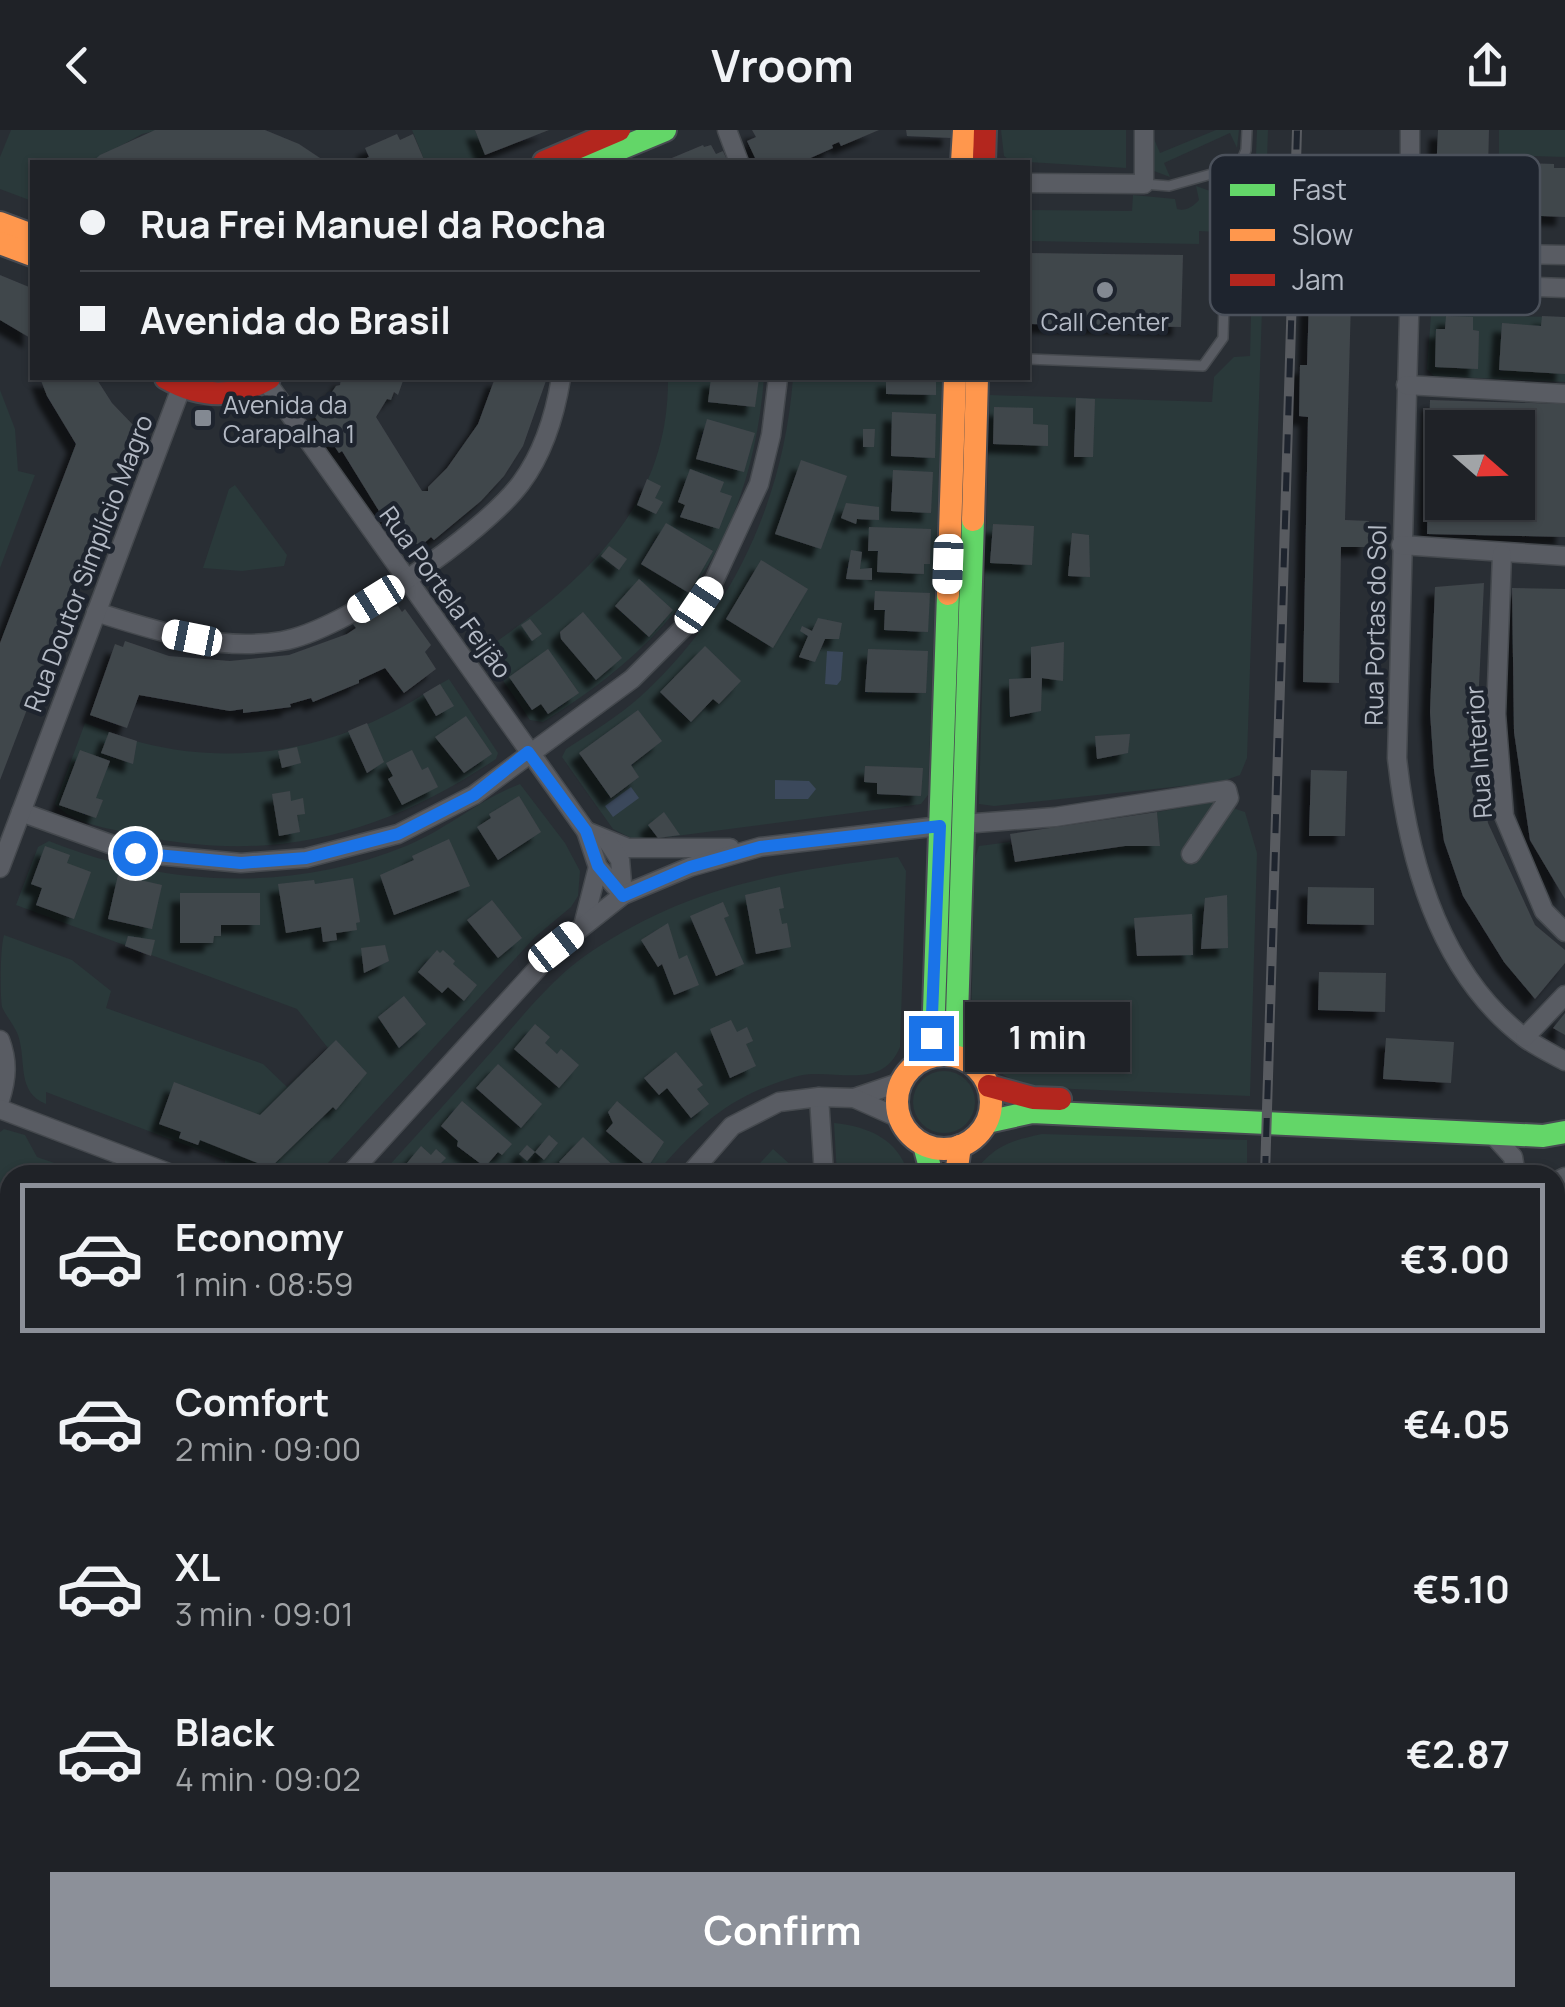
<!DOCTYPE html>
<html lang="en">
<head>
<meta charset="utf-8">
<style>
	body { margin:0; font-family:Manrope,sans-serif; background:#2c2f33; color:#f1f3f6; height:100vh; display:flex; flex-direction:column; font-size:38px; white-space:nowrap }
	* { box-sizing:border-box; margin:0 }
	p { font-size:32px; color:#a1a4a7 }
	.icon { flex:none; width:55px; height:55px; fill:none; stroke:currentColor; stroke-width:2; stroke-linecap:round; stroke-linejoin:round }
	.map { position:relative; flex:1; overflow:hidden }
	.drawer { position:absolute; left:0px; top:1035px; width:1565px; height:842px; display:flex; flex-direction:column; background:#1f2227; border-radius:30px 30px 0 0; box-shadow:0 2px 8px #0004,0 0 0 2px #3c3f44 }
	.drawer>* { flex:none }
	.banner { position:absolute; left:30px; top:30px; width:1000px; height:220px; border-radius:0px; box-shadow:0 2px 8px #0004,0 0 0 2px #3c3f44; display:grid; align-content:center; height:220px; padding:0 50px; background:#1f2227 }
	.needle { width:65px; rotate:110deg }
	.fabs { position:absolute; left:1425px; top:280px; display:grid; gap:20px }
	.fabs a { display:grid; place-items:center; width:110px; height:110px; border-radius:0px; background:#1f2227; box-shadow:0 2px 8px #0004,0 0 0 2px #3c3f44; font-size:50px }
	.end { position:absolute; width:45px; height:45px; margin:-22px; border:12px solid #1a73e8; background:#fff; box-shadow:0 0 0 5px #fff }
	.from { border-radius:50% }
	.bubble { position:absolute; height:70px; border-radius:0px; background:#1f2227; box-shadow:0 2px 8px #0004,0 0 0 2px #3c3f44; font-size:32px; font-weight:700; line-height:70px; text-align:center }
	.car { position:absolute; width:30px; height:60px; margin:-30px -15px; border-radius:12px; box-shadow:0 0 8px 2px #0007; background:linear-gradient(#fff 24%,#345 0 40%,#fff 0 76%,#345 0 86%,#fff 0) }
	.banner b { display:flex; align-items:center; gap:35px; height:95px; font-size:38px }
	.banner b+b { border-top:2px solid #3c3f44 }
	.banner i { width:25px; height:25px; background:#f1f3f6 }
	ul { padding:18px 0 0; list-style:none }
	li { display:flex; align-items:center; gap:30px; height:150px; margin:0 20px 15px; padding:0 30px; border:5px solid transparent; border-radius:0px }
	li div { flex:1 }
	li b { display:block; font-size:38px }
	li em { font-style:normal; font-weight:700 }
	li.on { border-color:#8c9099 }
	li>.icon { width:90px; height:90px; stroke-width:1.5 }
	.primary-button { display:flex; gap:20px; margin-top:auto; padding:20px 50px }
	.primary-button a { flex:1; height:115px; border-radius:0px; background:#8c9099; color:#fff; font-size:40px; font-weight:700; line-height:115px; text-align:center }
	header { display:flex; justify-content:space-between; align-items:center; height:130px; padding:0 50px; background:#1f2227; font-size:45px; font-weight:700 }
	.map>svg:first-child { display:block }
</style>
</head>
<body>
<header><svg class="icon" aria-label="back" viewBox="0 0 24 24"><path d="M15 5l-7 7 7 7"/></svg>Vroom<svg class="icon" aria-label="share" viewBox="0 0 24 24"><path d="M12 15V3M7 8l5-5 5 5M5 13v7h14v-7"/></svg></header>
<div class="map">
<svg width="1565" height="1877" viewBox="0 0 1565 1877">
	<defs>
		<filter id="shadow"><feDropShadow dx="-9" dy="9" stdDeviation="2.5" flood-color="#0009"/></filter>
	</defs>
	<rect width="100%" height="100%" fill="#292e34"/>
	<g fill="#2a393a">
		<polygon points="11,0 159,0 142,4 92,32 32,32 32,71 0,59 0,27"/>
		<polygon points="412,0 475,0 485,25 467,32 425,32"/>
		<polygon points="1001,0 1126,0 1126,38 1011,31 1004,26"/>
		<polygon points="1216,0 1239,0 1237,18 1230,3 1164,33 1170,47 1154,41 1149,29 1154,9 1160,23"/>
		<polygon points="1257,0 1268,0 1247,628 1240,645 1220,652 994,676 979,674 990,265 1212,272 1214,247 1234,227 1250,226 1253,106 1237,105 1237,66 1256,25"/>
		<polygon points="1499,0 1565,0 1565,27 1499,25"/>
		<path d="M1196,56L1213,62L1218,82L1217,102L1199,101V114L1028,111V80L1132,81L1133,65L1175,69L1177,79C1185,82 1194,76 1199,70Z"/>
		<polygon points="1431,185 1565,187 1565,252 1434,246 1427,239"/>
		<path d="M668,248H764C751,409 678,509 543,592L530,590L483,521C582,453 669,378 668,248Z"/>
		<path d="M793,248H942L928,665L921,674L653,709L631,708L613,699L562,627L566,619C591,603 619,586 641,566C732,483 784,369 793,248Z"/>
		<polygon points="0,260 15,299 18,341 35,345 0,438"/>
		<polygon points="235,355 287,425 284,436 242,441 203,438 229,359"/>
		<path d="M449,549L498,623L496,629C381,706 270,735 133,704C108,698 73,694 55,674L85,593C104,600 123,608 143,613C226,634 313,623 389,584C410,574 429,560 449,549Z"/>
		<path d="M520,654L565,713L580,741L578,766L571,777L535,807L317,1045H225V1030L46,962V974C16,962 27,932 18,905C14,895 6,886 2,877C0,864 0,819 4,805L72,830L111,861L106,878L263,934L287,957L328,918L297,879L16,775L38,717L49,711C163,757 292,763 406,716C446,700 480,669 520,654Z"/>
		<path d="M1214,672L1245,682L1257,723L1250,966L1049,958C1008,955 980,936 971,895L975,728L979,716L1010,712L1016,732L1125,716H1160L1157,682Z"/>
		<path d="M898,727L906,741L900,917C884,956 847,943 813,944C802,944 787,949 776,953C722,972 691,1003 655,1045H391L385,1040C421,1000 457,961 492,921C522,887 551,849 589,823C690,755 780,742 898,727Z"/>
		<circle cx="944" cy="972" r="31"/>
		<path d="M834,993C869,997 897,1008 909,1045H837Z"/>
		<polygon points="4,999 25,1005 37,1027 89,1045 10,1045 10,1868 322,1868 321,1877 0,1877 0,1002"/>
		<path d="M1042,1004L1247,1010V1045H972C993,1016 1009,1011 1042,1004Z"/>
		<polygon points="773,1019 802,1045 749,1045"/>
		<polygon points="504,1868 579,1868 597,1877 499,1877"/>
		<polygon points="659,1868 813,1868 817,1877 653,1877"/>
		<polygon points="901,1868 1061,1868 1065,1877 905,1877"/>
		<polygon points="1145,1868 1275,1868 1247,1877 1150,1877"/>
		<polygon points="1310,1868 1461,1868 1465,1877 1313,1877"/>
	</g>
	<g fill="#3b485b">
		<polygon points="827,521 843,522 841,550 837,555 825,554"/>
		<polygon points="775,650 809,651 816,659 808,669 775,669"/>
		<polygon points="631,657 639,668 613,687 605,676"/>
	</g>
	<g fill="#41464b" fill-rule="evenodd" filter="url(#shadow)">
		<polygon points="155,0 265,0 299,14 326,32 92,32 100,25"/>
		<polygon points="475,0 549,0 485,25"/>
		<polygon points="752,0 879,0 841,16 839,12 832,15 833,18 806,30 807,32 757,32 747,11 756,7"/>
		<polygon points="906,0 951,0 951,8 907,6"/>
		<polygon points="1438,0 1489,0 1488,38 1498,38 1498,32 1554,34 1554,38 1565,38 1565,87 1455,82 1455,78 1438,77 1439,65 1435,65"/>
		<polygon points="397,4 400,10 413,4 425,32 357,32 369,27 365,18"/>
		<polygon points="703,15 704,17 711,15 716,24 723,21 728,32 668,32 667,30"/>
		<polygon points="1028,123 1183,125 1181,197 1028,194"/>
		<polygon points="0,145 29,157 32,149 32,209 0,190"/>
		<polygon points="1309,169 1351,170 1345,390 1369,391 1368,417 1341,417 1339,553 1303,552 1308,287 1299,286 1300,235 1307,235"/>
		<polygon points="1446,186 1473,187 1473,200 1479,201 1478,239 1435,237 1436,199 1445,199"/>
		<polygon points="1542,186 1565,187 1565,244 1499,240 1502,193 1541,196"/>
		<polygon points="40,248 96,248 112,273 135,297 0,650 0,513 76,314 47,266"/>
		<polygon points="341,248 404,248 398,265 394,262 391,270 387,269 376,287 422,361 428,361 428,357 447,338 478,294 495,248 547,248 523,316 504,346 481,371 434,410 431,407 422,415 402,412 379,381 342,321 339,323 315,287 336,256 340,255"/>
		<polygon points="711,248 759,248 755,277 708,272"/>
		<polygon points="886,248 936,248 936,265 886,264"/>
		<polygon points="1076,268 1095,269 1093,327 1074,327"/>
		<path d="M1430,270L1565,274V407L1427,404ZM1442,298H1518V372H1442Z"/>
		<polygon points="994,277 1033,278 1033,294 1048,295 1048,316 993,314"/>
		<polygon points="892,282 936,284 935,328 891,326"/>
		<polygon points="707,289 755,303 744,342 696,329"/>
		<polygon points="863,299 875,299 874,317 863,317"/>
		<polygon points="801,330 847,346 821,419 775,404"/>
		<polygon points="690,339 724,352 720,362 732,366 719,399 680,387 685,375 678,372"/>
		<polygon points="893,340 933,342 931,383 891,381"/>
		<polygon points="647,349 661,356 655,368 663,372 656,384 637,375"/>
		<polygon points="846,373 879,377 879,390 857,389 856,394 841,388"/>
		<polygon points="666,393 713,421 689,463 641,434"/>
		<polygon points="993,394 1034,396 1032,435 990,433"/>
		<polygon points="869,397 931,399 930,434 924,434 924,444 877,442 878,421 868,421"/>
		<polygon points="1072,403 1089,405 1090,447 1068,446"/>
		<polygon points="609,416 627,429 619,440 601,426"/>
		<polygon points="851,420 862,422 860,439 872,438 872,450 846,449"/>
		<polygon points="761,430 808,459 773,518 726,489"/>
		<polygon points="639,449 673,480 649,507 615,476"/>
		<polygon points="1484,453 1478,575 1479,634 1488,693 1535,795 1565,820 1565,833 1535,869 1504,832 1463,766 1444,711 1434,640 1430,582 1435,457"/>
		<polygon points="1512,458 1565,459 1565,769 1530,710 1514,602"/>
		<polygon points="875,461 930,463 928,502 884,500 885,480 874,480"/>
		<polygon points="385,473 388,479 398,476 402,482 405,479 431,515 425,522 436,539 404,563 385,538 359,550 359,553 313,572 311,568 290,574 291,577 243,583 243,579 230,581 139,565 127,598 90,585 115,514 123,517 125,511 169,526 230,531 289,525 347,504 356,498 353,494"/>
		<polygon points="583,482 622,528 596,550 561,509 560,502"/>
		<polygon points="818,488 842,493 839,509 825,509 815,532 799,527 808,506 800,501 802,496 812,501"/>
		<polygon points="530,489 542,504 532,511 521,495"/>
		<polygon points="1064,512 1063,551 1042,548 1041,581 1010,587 1009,549 1031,548 1031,517"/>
		<polygon points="705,516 741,551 719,574 713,569 691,592 660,562"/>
		<polygon points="548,519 579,563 548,584 541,574 532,580 509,547"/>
		<polygon points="868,519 928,521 926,563 865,562"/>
		<polygon points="440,554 454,576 436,586 423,564"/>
		<polygon points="638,580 662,611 631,635 639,647 611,668 579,623"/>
		<polygon points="466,586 492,624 464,643 435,607"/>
		<polygon points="367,593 384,632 367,643 348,601"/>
		<polygon points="109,602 137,611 133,634 101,623"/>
		<polygon points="1130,604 1128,623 1097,629 1095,606"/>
		<polygon points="297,617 301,633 282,638 278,621"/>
		<polygon points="80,620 110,631 96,668 103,670 96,688 59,675"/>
		<polygon points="412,620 422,640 428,637 438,657 402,675 388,649 393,646 386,633"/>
		<polygon points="865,636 923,638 921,666 877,664 877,653 864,652"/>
		<polygon points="1311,640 1347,641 1345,706 1309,706"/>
		<polygon points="290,661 291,671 303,668 305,684 297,685 300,702 279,706 272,664"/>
		<polygon points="519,666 541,702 498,730 477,697 491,688 489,684"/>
		<polygon points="664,682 680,705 658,708 648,695"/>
		<polygon points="1157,682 1160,716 1125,716 1015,732 1010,704"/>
		<polygon points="449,709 470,756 394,785 380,745 414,730 412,726"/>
		<polygon points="45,716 70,725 67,733 91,742 74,789 36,775 42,758 31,754"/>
		<polygon points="118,745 162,755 152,799 108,789"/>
		<polygon points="353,748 360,792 356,793 357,800 336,803 337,810 323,812 321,797 286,803 278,754 314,750 315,754"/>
		<polygon points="780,757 784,778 779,779 782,794 787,793 791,817 756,824 745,765"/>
		<polygon points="1308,757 1374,758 1374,795 1307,794"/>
		<polygon points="180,763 260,763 260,795 221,795 221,806 214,806 213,813 180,813"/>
		<polygon points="1227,765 1228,818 1201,819 1205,768"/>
		<polygon points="492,770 522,808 498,828 467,790"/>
		<polygon points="723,772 729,786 724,788 744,834 716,846 690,786"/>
		<polygon points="1192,784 1193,825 1137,826 1134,788"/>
		<polygon points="668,793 679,829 687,825 699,855 674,865 662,834 658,837 641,810"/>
		<polygon points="128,806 155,810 151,826 125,816"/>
		<polygon points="385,815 389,831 364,843 361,818"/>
		<polygon points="437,820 440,823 443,820 455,831 453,834 477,855 464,871 448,857 442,863 418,842"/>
		<polygon points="1319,842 1386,843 1385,882 1318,880"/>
		<polygon points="404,866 426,894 399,918 378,887"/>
		<polygon points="1565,883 1565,905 1553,898"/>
		<polygon points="731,890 737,902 747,897 753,911 746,914 756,936 730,948 710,899"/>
		<polygon points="535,894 550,907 545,913 557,924 561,919 579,935 559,958 514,919"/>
		<polygon points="1386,908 1454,912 1451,953 1383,949"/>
		<polygon points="336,910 367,943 336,980 333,977 270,1038 200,1010 198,1015 179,1008 181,1002 159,994 174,952 260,985"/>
		<polygon points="676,922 703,955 697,959 709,974 691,988 667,958 659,965 644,948"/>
		<polygon points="498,934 542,974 521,998 476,958"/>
		<polygon points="462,971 512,1014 502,1025 498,1022 485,1037 457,1016 458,1011 441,996"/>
		<polygon points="617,971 664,1012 648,1037 606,1001 613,993 608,982"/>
		<polygon points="549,1005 558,1013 544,1030 535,1022"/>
		<polygon points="583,1007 620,1042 619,1045 573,1045 559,1032"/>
		<polygon points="527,1015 535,1022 527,1031 519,1024"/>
		<polygon points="421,1016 431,1025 436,1019 446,1028 441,1033 455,1045 408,1045 402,1039"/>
		<polygon points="1555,1212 1565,1238 1565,1319 1555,1319"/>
		<polygon points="1555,1646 1565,1671 1565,1740 1555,1717"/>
		<polygon points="324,1868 355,1868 355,1877 326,1877"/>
		<polygon points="389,1868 397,1877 376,1877"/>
		<polygon points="579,1868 608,1868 602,1877"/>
		<polygon points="813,1868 836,1868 840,1877 817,1877"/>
	</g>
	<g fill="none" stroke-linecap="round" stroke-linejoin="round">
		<g stroke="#45494e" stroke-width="12">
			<g id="lane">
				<polyline points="1144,54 1169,56 1215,43 1237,45"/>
				<polyline points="1028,229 1203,236 1223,208 1227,67 1246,20 1247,0"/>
			</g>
		</g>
		<g stroke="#45494e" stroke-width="21">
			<g id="street">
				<polyline points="727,0 739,32"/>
				<path d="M1410,0V152L1397,628C1408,729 1439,843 1525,908C1537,917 1552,924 1565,931"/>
				<polyline points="1028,53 1144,54 1144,0"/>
				<polyline points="1409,122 1565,125"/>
				<polyline points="1410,152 1565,158"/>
				<polyline points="266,251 586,701 598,737 623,765"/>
				<polyline points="1406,255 1565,264"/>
				<polyline points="1401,415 1565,426"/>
				<polyline points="1502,424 1496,584 1504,686 1544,781 1565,802"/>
				<path d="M96,482C156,501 219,522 282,511C343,501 484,403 521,353C544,322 555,285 561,248"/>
				<polyline points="21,682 135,723 241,733 306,728 398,704 474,665 632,549 684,497 713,453 759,354 771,305 778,248"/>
				<polyline points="963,694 1055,687 1227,660 1229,668 1191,724"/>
				<polyline points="586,701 628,718 730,718"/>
				<polyline points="608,712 620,730 623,765"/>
				<polyline points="0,738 181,258"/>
				<polyline points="583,796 598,737"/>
				<polyline points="1525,907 1565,865"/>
				<path d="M0,910C8,931 7,948 0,970"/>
				<polyline points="819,967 824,1045"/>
				<polyline points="854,968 901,952"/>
				<polyline points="0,979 174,1045"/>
				<polyline points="1492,1004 1513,1027 1516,1045"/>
				<polyline points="349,1045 557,817 623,765 690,737 760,717 940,696"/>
				<polyline points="689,1045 732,996 779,972 819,967 854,968 899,988"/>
				<polyline points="1555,1052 1565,1047"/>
				<polyline points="0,1400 10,1392"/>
				<polyline points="1555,1780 1565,1799"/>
				<polyline points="899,1868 901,1877"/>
				<polyline points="631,1877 637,1868"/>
			</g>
		</g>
		<g stroke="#474a51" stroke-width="26">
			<g id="fast">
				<polyline points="588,32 665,0"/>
				<polyline points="928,927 934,881 948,464"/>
				<polyline points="964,929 957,886 973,390"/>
				<polyline points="987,992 1032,982 1543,1006 1565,1002"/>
				<polyline points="924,1015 932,1045"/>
				<polyline points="1137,1868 1141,1877"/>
			</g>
		</g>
		<g stroke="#474a51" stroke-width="26">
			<g id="slow">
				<polyline points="962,32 964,0"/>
				<polyline points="0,93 32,105"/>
				<polyline points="0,113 32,125"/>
				<polyline points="973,390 977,248"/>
				<polyline points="948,464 955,248"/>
				<circle cx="944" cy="972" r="47"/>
				<polyline points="956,1045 960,1016"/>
				<polyline points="1112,1868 1116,1877"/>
			</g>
		</g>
		<g stroke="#474a51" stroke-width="26">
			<g id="jam">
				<polyline points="544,32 619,0"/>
				<polyline points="984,32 985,0"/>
				<path d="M166,248C201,268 234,269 269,248"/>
				<polyline points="989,956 1033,968 1060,969"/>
			</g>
		</g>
		<use href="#lane" stroke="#595c63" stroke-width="9"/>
		<use href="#street" stroke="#595c63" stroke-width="18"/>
		<use href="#fast" stroke="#63d668" stroke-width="22"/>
		<use href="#slow" stroke="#ff974d" stroke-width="22"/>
		<use href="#jam" stroke="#b3261e" stroke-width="22"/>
		<g stroke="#585b60" stroke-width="10">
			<g id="rail">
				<polyline points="1265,1045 1297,0"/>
				<polyline points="1483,1868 1488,1877"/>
			</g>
		</g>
		<use href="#rail" stroke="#1e242e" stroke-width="6" stroke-dasharray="19" stroke-linecap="butt"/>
	</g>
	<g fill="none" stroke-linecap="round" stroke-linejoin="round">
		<polyline stroke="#1a73e8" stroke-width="12" points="135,723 241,733 306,728 398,704 474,665 528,622 586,701 598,736 623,766 690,737 760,717 940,696 931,908"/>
	</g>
	<g fill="#838992" stroke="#1e242e" stroke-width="4">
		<circle cx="1105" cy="160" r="10"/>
		<rect x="193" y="278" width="20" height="20" rx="5"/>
	</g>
	<g text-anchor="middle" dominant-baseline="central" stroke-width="9" stroke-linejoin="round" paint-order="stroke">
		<g font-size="25" fill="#b4bac5" stroke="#1e242e">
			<text x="1105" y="191">Call Center</text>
			<text x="223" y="274" text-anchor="start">Avenida da<tspan x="223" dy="29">Carapalha 1</tspan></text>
		</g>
		<g font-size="25" fill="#b4bac5" stroke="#1e242e">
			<text transform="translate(88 433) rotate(-69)">Rua Doutor Simplício Magro</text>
			<text transform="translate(446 462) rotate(54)">Rua Portela Feijão</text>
			<text transform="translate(1375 495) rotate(-89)">Rua Portas do Sol</text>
			<text transform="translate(1478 622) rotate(-94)">Rua Interior</text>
		</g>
	</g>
	<rect x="1210" y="25" width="330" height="160" rx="15" fill="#1e242e" stroke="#4b515b" stroke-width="2.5"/>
	<rect x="1230" y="54" width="45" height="12" fill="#63d668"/>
	<rect x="1230" y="99" width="45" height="12" fill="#ff974d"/>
	<rect x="1230" y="144" width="45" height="12" fill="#b3261e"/>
	<g font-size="28" fill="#b4bac5">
		<text x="1292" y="70">Fast</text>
		<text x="1292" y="115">Slow</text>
		<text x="1292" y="160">Jam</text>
	</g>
</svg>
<div class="fabs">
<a><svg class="needle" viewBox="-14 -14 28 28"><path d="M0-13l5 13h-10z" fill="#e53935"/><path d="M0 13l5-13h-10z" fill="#a1a4a7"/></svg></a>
</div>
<i class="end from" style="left:135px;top:723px"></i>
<i class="end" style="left:931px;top:908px"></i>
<div class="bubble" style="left:965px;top:872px;width:165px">1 min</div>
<i class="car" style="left:948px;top:434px;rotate:182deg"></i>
<i class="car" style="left:376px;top:469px;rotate:238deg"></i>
<i class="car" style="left:699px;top:475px;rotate:34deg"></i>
<i class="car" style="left:192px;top:508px;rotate:281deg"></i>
<i class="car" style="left:556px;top:817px;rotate:52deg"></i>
<div class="banner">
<b><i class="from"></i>Rua Frei Manuel da Rocha</b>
<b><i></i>Avenida do Brasil</b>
</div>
<section class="drawer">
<ul>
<li class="on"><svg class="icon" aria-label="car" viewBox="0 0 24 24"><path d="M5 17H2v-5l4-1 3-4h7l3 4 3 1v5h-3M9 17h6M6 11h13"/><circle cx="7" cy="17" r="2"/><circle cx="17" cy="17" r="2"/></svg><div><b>Economy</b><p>1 min · 08:59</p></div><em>€3.00</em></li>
<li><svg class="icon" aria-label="car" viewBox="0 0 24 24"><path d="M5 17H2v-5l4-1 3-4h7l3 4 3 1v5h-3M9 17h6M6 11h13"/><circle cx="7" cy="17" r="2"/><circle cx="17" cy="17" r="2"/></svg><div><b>Comfort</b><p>2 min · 09:00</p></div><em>€4.05</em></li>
<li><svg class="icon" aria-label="car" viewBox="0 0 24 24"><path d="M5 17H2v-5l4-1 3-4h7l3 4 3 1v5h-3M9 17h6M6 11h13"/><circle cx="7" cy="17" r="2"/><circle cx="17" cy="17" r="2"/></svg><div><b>XL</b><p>3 min · 09:01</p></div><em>€5.10</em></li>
<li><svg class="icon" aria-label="car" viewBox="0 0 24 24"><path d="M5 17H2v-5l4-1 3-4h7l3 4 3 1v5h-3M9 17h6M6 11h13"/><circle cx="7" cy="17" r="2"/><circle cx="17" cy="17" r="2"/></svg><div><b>Black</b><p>4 min · 09:02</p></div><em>€2.87</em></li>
</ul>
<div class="primary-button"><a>Confirm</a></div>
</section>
</div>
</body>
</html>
